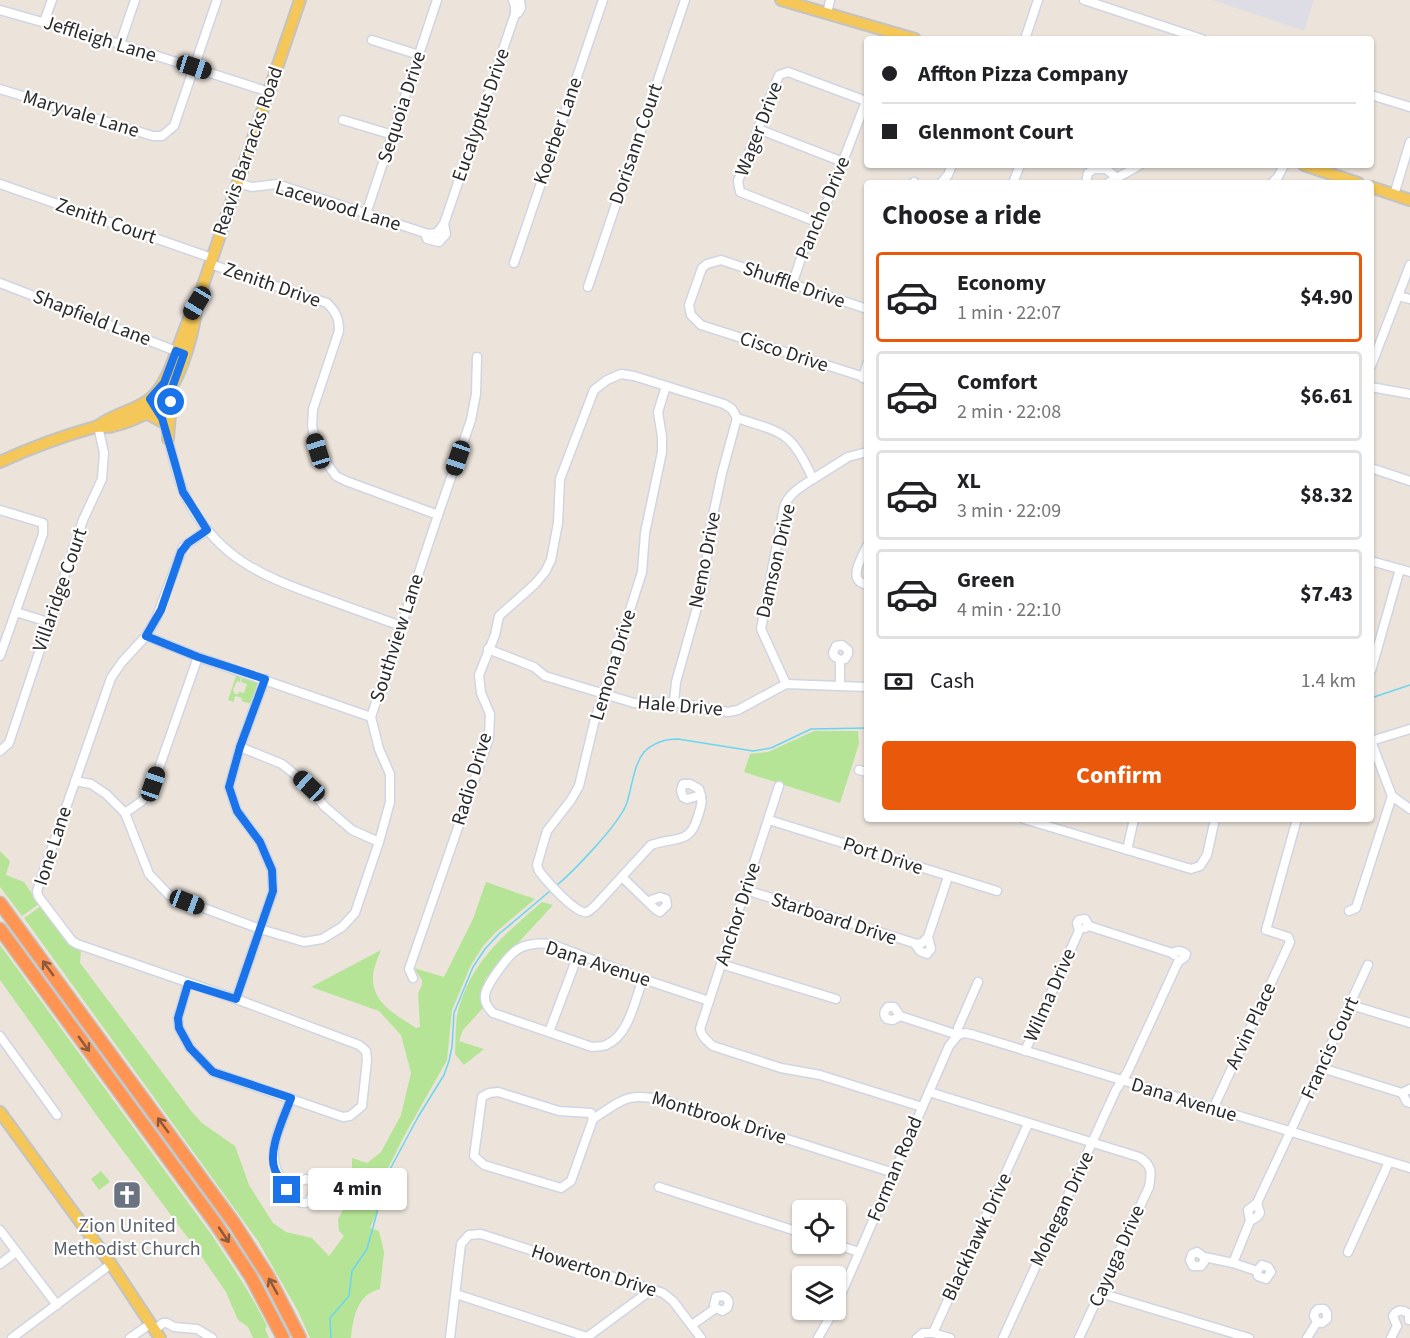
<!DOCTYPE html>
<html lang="en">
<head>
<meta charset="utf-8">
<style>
	body { margin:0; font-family:"Source Sans 3",sans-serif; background:#f2f2f2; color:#202124; height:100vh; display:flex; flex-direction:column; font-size:22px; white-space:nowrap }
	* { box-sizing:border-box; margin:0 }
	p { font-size:20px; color:#757577 }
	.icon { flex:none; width:33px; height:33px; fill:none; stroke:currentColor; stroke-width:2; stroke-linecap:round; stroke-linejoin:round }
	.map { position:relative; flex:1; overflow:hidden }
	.details { position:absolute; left:864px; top:180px; width:510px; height:642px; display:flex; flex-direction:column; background:#fff; border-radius:6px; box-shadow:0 2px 4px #0004 }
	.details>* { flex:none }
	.guide { position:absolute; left:864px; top:36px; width:510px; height:132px; border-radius:6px; box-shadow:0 2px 4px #0004; display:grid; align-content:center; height:132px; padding:0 18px; background:#fff }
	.tools { position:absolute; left:792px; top:1200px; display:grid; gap:12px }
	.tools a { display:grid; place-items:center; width:54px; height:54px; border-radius:6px; background:#fff; box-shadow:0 2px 4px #0004; font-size:30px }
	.end { position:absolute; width:27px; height:27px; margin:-14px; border:8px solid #1a73e8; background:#fff; box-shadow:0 0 0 3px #fff }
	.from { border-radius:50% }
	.bubble { position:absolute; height:42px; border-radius:6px; background:#fff; box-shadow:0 2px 4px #0004; font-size:20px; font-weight:700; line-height:42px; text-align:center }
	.car { position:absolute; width:18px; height:36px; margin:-18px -9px; border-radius:8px; box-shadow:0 0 4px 2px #0007; background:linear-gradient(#222 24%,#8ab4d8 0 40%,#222 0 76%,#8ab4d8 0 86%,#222 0) }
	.guide b { display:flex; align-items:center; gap:21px; height:57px; font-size:22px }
	.guide b+b { border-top:2px solid #e0e0e0 }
	.guide i { width:15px; height:15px; background:#202124 }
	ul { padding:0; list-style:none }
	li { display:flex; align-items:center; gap:18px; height:90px; margin:0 12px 9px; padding:0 6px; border:3px solid #e0e0e0; border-radius:6px }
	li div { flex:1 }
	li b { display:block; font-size:22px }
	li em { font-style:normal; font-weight:700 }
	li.selected { border-color:#ea580c }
	li>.icon { width:54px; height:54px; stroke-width:1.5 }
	h2 { padding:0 18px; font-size:27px; line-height:72px }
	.pay { display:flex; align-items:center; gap:15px; height:66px; padding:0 18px; font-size:22px }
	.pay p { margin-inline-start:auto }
	.primary-button { display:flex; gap:12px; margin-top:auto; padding:12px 18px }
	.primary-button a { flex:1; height:69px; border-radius:6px; background:#ea580c; color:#fff; font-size:24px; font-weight:700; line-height:69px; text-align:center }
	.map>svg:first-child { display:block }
</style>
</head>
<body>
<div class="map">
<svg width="1410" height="1338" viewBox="0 0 1410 1338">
	<rect width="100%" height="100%" fill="#ece4db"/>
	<polygon fill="#dedce4" points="1213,0 1314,0 1304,31"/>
	<g fill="#b5e496">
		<polygon points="237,673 241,674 240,682 237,681 233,690 235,694 238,694 239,692 244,693 247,684 241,682 242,675 258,682 251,704 242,701 242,698 235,696 234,702 228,700"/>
		<polygon points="814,731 858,731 859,744 840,803 744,772 750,754 768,752"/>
		<polygon points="0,851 10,861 6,875 24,882 39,904 22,916 0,887"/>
		<path d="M486,882L535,899L496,932L483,946L471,965L452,1010L447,1060L403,1138L388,1168L402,1174L395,1190L386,1192L370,1228L379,1231L384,1252L380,1289C357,1294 353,1318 351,1338H310L298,1311L258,1241L24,918L41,906L81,950L80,963L192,1112L202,1123L235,1146L249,1185L273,1223L286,1232L312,1238L329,1256L344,1236L339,1231L338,1219L358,1183L352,1178V1158L367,1163L381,1152L401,1115L411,1073L401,1035L379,1011L311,987L381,950C378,958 373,968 373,977C372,1004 397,1015 416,1028L420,1027L418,993L422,985V980L414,968L444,977L473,919Z"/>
		<path d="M542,902L553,905L486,978L481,992L483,1008L463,1030L459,1041L484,1049L464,1065L455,1054C456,1041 455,1029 457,1016C468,964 504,935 542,902Z"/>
		<path d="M0,945L211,1234C231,1264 251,1294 267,1326L265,1329L269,1338H253L248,1327L238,1320L226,1292L197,1250L100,1120L0,980Z"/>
		<polygon points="101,1171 110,1182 99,1190 91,1179"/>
	</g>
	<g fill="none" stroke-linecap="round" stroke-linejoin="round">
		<g stroke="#6bd5f1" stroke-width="1.5">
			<polyline points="1371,698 1410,685"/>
			<path d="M556,886C574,871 618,825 626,805C632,789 633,766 644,752C653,743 666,739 678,739L753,751L771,748L811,729L867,728"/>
			<polyline points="331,1338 330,1318 349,1296 352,1271 367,1249 388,1173 418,1117 444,1075 449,1061 452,1047 454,1013 473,967 485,949 499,934 550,891"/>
		</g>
		<g stroke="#d0d5e3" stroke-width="11">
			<g id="minor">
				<polyline points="1084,0 1202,39"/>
				<polyline points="0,10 120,44 269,92"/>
				<polyline points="515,14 518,13 521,8 520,0"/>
				<polyline points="827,14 830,0"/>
				<polyline points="44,22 52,0"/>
				<polyline points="1025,39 1038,0"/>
				<polyline points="372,40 419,55"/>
				<polyline points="120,44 135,0"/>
				<polyline points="0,89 153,136 162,136 174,126 217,0"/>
				<polyline points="1371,95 1410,107"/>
				<polyline points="343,120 393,135"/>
				<polyline points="758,129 843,162"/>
				<polyline points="914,182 915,183"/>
				<polyline points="237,183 252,187 277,184 428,234 437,233 444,224 515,14 515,5 513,0"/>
				<polyline points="941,183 948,175 952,165"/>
				<polyline points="1013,183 1020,165"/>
				<polyline points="1086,183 1088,173 1094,169 1106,169 1117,178"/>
				<polyline points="1108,183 1140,165"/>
				<polyline points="1272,183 1278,177 1284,165"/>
				<polyline points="0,184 212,258"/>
				<polyline points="1394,195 1410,142"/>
				<polyline points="366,214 437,0"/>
				<polyline points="819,223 740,192 738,181 779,75 788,72 866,101"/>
				<polyline points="425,233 427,239 439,242 446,234 444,224"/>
				<polyline points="514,263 603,0"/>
				<path d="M210,264L327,303C336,312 339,318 339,331L313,409L312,426L318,451L336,476L346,481L438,515"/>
				<polyline points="0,283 181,353"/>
				<polyline points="792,285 804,249 819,223 867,99"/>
				<polyline points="588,287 685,0"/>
				<polyline points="1398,296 1410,299"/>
				<polyline points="867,309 721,260 707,264 702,268 689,305 691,315 701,325 867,378"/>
				<polyline points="1371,366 1410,265"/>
				<polyline points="863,378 867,364"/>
				<path d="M666,386L658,412L662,437V452L645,533L642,572L594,723L579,786L571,800L547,831L537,865L539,871C545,879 576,915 587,912C590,911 592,908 595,906L651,845C675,836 690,846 698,816C702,804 703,800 699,789L690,784H683L681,790L683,797L687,799L701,795"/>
				<polyline points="1371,387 1410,394"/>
				<path d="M153,402C172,432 171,470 188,501C219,558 260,575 318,596C346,606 373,616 401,626"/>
				<polyline points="1371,468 1410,481"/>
				<polyline points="0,510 43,523 43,534 0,656"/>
				<path d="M867,546C862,558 846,580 867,585"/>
				<polyline points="1371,561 1410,572"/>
				<polyline points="16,612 48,622"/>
				<polyline points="146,636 198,657 371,717"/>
				<polyline points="488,649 534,667 545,676 634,703 674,702 728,712 738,710 786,684 867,687"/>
				<polyline points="840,660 845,659 848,654 848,650 842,645 836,646 833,653 834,656 840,660 840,686"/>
				<polyline points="1371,671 1400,569"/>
				<path d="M786,684L761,629L784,507C789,493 801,487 813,479"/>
				<polyline points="674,702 676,682 705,579 709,534 722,473 737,418"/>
				<polyline points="1371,741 1392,796 1410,809"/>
				<polyline points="1371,741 1410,729"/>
				<polyline points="240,747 282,764 309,786 324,806 352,830 379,842"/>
				<polyline points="0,751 9,743 83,520 102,479 104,453 98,426"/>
				<polyline points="859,770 867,772"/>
				<polyline points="75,781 91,784 106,794 125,813 149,874 169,895 260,929 304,942 322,939 342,927 355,913 379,842 390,802 390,774 379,749 371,717 438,515 471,420 476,394 477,357"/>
				<path d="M779,786L700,1029C702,1037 707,1041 713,1046L781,1068L820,1075L922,1107"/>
				<polyline points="125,813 142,801 153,785 198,657"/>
				<polyline points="1024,819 1191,869 1200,866 1207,855 1215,819"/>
				<polyline points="769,820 997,891"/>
				<polyline points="1127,850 1134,819"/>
				<polyline points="622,877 655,909 660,912 667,905 666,899 660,897 649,901"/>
				<polyline points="746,890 917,944 922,943 928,937 948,877"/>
				<polyline points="1349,911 1356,908 1392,796"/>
				<polyline points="1085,928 1089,926 1172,953 1174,955"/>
				<polyline points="915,944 920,951 927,954 931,949 928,937"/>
				<polyline points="721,964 836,999"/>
				<path d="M413,978L409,969L489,738L490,714L481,693L479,675L495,635L499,616L535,584L545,572L551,560L558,523L560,479L594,390L607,380L621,374L634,376L724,404L732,409L737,418C786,434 790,431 813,479L848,457L867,452"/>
				<path d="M643,979C635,999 629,1036 606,1045C602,1047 596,1046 592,1047L493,1013C489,1009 484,1003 485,996C485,986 509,954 518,949C527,944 540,943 551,944L643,979L709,1001"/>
				<polyline points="188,984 178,1018 179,1028 190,1048 213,1072 343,1117 350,1116 362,1106 367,1060 366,1051 359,1045 236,999 77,944 72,941 38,896 37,891 111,678 122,662 146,636 156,619 183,547 207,530"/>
				<polyline points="236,999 273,891 272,870 260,842 237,811 229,787 240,747 265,679"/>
				<polyline points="1351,1005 1410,1023"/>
				<path d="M900,1016L893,1020L887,1019C883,1015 884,1011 888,1007H894L900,1016L958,1035L965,1033L974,1035L1410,1168"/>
				<polyline points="549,1032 578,955"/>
				<polyline points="958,1035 958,1028 978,982"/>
				<polyline points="0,1036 57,1115"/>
				<polyline points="1025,1051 1079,931 1077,923 1079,920 1085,919 1089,926"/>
				<polyline points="1322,1068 1402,1093 1407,1102 1410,1103"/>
				<path d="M929,1092L1139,1157C1152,1165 1152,1172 1149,1187L1079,1338"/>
				<polyline points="1402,1093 1410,1089"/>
				<polyline points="1213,1109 1290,942 1288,937 1266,930 1297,819"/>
				<path d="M593,1119L571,1181L561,1188L484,1165L474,1156L482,1097L489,1093L498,1092L559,1111L591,1113L593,1119C625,1098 628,1092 667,1101L894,1173"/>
				<path d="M285,1187L306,1179L314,1182L316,1186L309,1202C300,1205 296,1201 290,1193C261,1157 277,1136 291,1098"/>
				<polyline points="659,1187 802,1233"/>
				<polyline points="1250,1221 1257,1217 1260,1213 1257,1203"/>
				<polyline points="0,1230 57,1305"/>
				<polyline points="834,1244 859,1252"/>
				<polyline points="1348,1252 1389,1162"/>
				<polyline points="1204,1257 1204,1262 1201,1266 1193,1266 1190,1260 1192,1254 1197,1252 1204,1257 1233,1263 1257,1271 1258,1276 1266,1279 1271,1272 1268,1267 1262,1265 1257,1271"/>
				<polyline points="1233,1263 1250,1221 1248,1210 1257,1203 1368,965"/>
				<polyline points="0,1264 16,1252"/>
				<polyline points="1100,1293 1249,1338"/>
				<polyline points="456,1294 587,1337"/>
				<polyline points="836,1306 949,1046 958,1035"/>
				<path d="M692,1325L716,1308L722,1311L727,1308C730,1302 729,1299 723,1296L716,1297L714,1305L716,1308"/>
				<path d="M1397,1326L1393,1316C1397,1309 1403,1309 1409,1314V1320"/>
				<polyline points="154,1330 163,1323 167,1323 174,1327 197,1329 212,1338"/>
				<polyline points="933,1333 950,1338"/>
				<polyline points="12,1338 111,1264"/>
				<polyline points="130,1338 150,1324"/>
				<polyline points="450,1338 461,1244 469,1235 481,1234 663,1293 673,1301 701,1338"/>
				<polyline points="586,1338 651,1290"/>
				<polyline points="818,1338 834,1310"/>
				<polyline points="917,1338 923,1333 933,1333 1028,1124"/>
				<path d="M1003,1338L1116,1090L1128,1071L1178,962L1185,957L1186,954C1182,951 1177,950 1172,953"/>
				<polyline points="1307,1338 1317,1322 1322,1323 1327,1319 1327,1313 1324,1309 1318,1309 1315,1312 1314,1316 1317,1322"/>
				<polyline points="1391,1338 1397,1326"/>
			</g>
		</g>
		<g stroke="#c3c3c3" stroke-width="14">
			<g id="major">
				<polyline points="781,0 915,39"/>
				<polyline points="1304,165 1358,183"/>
				<polyline points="1371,187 1410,200"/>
				<polyline points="143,414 150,415 163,422"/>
				<path d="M98,426C114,413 136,411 151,398C173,379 180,331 196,305"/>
				<polyline points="168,439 172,388"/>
				<path d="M0,462C30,448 63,436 95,427C101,426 107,428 113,426C126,423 140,417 151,410C179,393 194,333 197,303L300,0"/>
				<polyline points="0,1112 111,1264 160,1338"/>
			</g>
		</g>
		<g stroke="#c3c3c3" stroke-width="15">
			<g id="highway">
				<polyline points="0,903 234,1223 268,1276 300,1338"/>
				<polyline points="0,929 216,1224 251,1277 283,1338"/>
			</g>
		</g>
		<use href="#minor" stroke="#fff" stroke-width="8"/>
		<use href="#major" stroke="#f4c758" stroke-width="10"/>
		<use href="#highway" stroke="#ff9453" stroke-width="12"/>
	</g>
	<defs><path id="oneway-shaft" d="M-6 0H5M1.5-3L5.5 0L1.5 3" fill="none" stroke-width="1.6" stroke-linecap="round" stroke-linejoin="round" transform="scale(1.5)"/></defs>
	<g stroke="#8a5a3c">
		<use href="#oneway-shaft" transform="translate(48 968) rotate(-126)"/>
		<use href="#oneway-shaft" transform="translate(84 1044) rotate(54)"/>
		<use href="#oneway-shaft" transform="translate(163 1125) rotate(-126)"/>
		<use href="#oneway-shaft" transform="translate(224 1235) rotate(56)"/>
		<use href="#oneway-shaft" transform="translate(273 1286) rotate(-119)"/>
	</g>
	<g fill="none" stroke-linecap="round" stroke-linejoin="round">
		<path stroke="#1a73e8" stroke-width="8" d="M171,402L172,388L184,354L176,351L164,383L150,399L162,418L183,492L207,530L188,543L181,552L161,610L146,636L198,657L265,679L240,747L229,787L237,811L260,842L272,870L273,891L236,999L188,984L178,1018L179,1028L190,1048L213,1072L291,1098C284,1117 267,1151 275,1170C278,1177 284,1184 287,1190"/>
	</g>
	<defs>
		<g id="church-square" transform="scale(1.5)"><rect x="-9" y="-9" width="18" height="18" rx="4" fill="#6b7280" stroke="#fff"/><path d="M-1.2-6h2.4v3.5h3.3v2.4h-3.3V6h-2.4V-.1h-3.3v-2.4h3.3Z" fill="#fff"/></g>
	</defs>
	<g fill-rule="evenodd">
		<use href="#church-square" x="127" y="1195"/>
	</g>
	<g text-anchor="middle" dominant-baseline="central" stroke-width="4.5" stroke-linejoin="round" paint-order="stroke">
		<g font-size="20" fill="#2a2a2a" stroke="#fff">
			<text transform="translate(100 39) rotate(17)">Jeffleigh Lane</text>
			<text transform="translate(402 107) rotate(-72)">Sequoia Drive</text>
			<text transform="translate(81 114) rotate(17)">Maryvale Lane</text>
			<text transform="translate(481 115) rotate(-71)">Eucalyptus Drive</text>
			<text transform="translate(759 129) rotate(-69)">Wager Drive</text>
			<text transform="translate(558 131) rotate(-71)">Koerber Lane</text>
			<text transform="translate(636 144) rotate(-71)">Dorisann Court</text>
			<text transform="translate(248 151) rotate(-71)">Reavis Barracks Road</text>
			<text transform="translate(338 206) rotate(17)">Lacewood Lane</text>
			<text transform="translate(823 208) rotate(-67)">Pancho Drive</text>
			<text transform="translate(106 221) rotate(19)">Zenith Court</text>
			<text transform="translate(272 285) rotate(19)">Zenith Drive</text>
			<text transform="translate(794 285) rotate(19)">Shuffle Drive</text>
			<text transform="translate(92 318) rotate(21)">Shapfield Lane</text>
			<text transform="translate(784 352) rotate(18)">Cisco Drive</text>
			<text transform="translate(705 560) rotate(-79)">Nemo Drive</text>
			<text transform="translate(776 561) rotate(-77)">Damson Drive</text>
			<text transform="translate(60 590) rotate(-71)">Villaridge Court</text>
			<text transform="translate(397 638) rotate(-72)">Southview Lane</text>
			<text transform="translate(613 665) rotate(-73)">Lemona Drive</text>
			<text transform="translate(680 706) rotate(5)">Hale Drive</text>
			<text transform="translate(472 779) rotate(-73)">Radio Drive</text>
			<text transform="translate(53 846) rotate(-72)">Ione Lane</text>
			<text transform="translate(883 856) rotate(18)">Port Drive</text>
			<text transform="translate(738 914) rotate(-72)">Anchor Drive</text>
			<text transform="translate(834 919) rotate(18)">Starboard Drive</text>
			<text transform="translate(598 964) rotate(18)">Dana Avenue</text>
			<text transform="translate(1050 995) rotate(-66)">Wilma Drive</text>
			<text transform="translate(1251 1026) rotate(-65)">Arvin Place</text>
			<text transform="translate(1330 1048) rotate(-65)">Francis Court</text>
			<text transform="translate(1184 1100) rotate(17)">Dana Avenue</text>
			<text transform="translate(719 1118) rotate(17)">Montbrook Drive</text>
			<text transform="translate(895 1169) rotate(-67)">Forman Road</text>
			<text transform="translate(1062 1209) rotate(-65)">Mohegan Drive</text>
			<text transform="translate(977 1237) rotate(-65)">Blackhawk Drive</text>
			<text transform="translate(1117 1256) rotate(-66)">Cayuga Drive</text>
			<text transform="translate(594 1271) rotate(18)">Howerton Drive</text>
		</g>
		<g font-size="20" fill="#5b616d" stroke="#fff">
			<text x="127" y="1226">Zion United<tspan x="127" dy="23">Methodist Church</tspan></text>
		</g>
	</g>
</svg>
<div class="tools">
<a><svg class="icon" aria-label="locate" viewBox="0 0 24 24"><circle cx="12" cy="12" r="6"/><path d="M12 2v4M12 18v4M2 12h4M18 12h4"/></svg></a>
<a><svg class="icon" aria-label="layers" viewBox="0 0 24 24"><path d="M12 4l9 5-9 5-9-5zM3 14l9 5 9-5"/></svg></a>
</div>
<i class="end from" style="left:171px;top:402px"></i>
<i class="end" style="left:287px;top:1190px"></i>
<div class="bubble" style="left:308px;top:1168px;width:99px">4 min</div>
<i class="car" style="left:194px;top:67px;rotate:108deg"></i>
<i class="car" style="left:197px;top:303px;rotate:211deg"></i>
<i class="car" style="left:318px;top:451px;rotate:343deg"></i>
<i class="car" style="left:458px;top:458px;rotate:199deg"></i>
<i class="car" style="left:153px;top:784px;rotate:19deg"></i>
<i class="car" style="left:309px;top:786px;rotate:313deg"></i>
<i class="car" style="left:187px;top:902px;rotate:111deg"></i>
<div class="guide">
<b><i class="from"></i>Affton Pizza Company</b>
<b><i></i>Glenmont Court</b>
</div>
<section class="details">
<h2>Choose a ride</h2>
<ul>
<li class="selected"><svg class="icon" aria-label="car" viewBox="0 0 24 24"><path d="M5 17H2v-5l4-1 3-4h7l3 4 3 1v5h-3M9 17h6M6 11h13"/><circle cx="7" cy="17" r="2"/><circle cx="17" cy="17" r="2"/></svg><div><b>Economy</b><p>1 min · 22:07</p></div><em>$4.90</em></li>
<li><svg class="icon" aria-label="car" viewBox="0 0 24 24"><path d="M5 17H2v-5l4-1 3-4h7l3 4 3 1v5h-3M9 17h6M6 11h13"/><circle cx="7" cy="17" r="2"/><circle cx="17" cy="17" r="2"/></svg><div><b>Comfort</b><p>2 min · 22:08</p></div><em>$6.61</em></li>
<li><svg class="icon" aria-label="car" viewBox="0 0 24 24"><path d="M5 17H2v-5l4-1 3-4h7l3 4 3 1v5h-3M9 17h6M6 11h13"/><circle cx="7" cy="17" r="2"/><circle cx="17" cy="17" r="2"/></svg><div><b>XL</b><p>3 min · 22:09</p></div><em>$8.32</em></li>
<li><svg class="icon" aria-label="car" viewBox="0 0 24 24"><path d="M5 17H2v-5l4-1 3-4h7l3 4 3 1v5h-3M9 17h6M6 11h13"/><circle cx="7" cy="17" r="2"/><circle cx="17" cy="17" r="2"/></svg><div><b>Green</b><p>4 min · 22:10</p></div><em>$7.43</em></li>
</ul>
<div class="pay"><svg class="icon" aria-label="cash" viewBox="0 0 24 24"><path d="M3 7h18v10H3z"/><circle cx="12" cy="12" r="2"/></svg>Cash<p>1.4 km</p></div>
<div class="primary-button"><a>Confirm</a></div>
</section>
</div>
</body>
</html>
